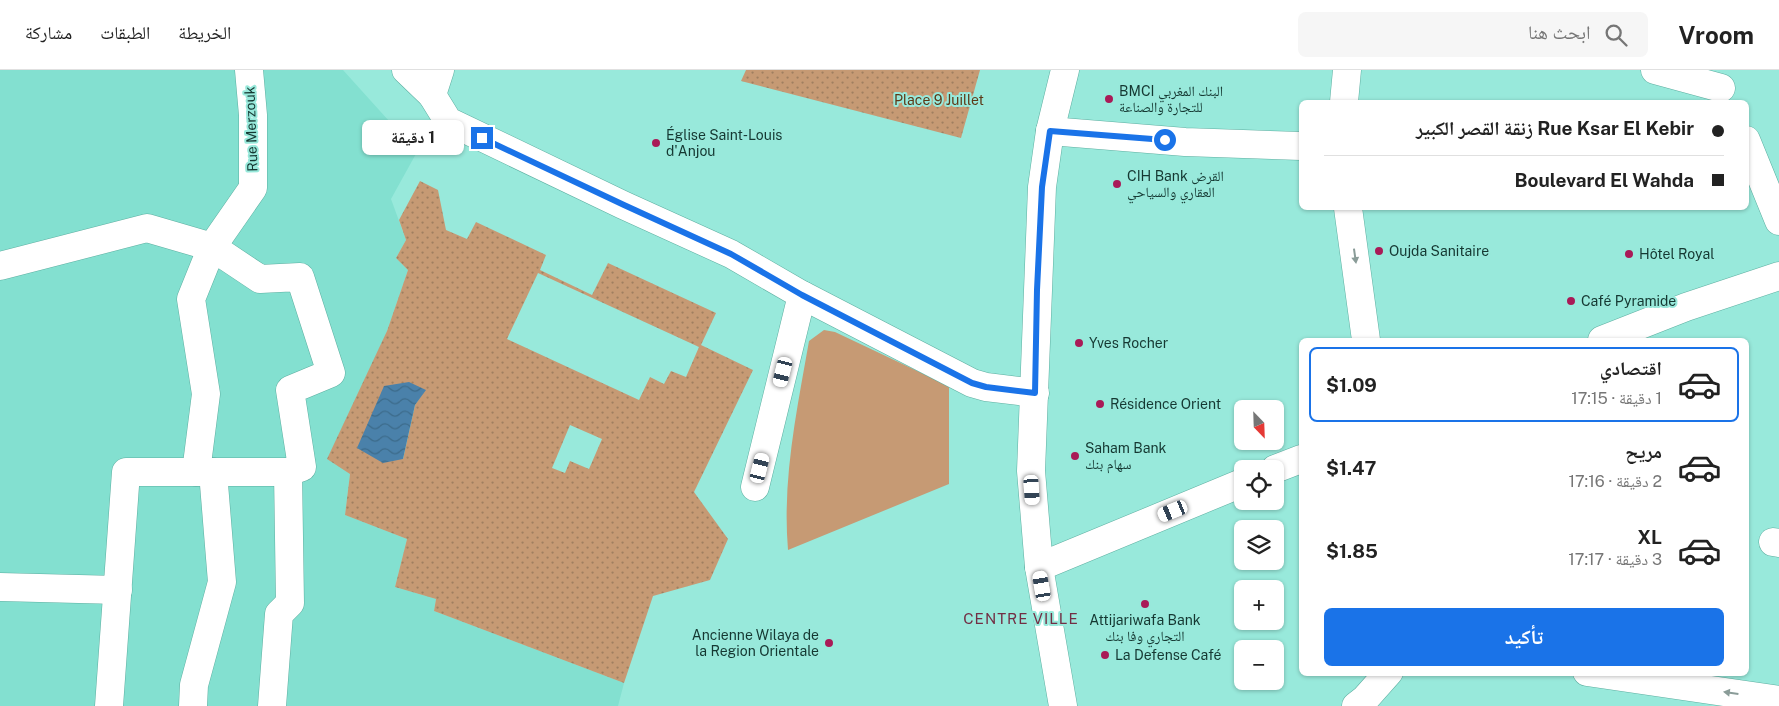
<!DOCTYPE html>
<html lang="ar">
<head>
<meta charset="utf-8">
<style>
	body { margin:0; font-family:"Public Sans","Noto Naskh Arabic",sans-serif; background:#f6f6f6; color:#222; direction:rtl; height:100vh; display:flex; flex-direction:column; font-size:19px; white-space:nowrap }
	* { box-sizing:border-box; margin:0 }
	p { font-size:16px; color:#767676 }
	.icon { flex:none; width:28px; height:28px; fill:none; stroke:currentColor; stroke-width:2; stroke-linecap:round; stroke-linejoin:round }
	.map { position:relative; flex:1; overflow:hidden; direction:ltr }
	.sheet { position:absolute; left:1299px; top:268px; width:450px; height:338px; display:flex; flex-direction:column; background:#fff; border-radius:8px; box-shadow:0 1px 4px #0004; direction:rtl }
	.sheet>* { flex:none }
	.guide { position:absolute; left:1299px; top:30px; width:450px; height:110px; border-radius:8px; box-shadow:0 1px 4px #0004; direction:rtl; display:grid; align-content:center; height:110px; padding:0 25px; background:#fff }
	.needle { width:32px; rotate:157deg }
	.controls { position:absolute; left:1234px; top:330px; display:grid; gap:10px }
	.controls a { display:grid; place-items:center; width:50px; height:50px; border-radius:8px; background:#fff; box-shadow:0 1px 4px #0004; font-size:25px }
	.end { position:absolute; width:22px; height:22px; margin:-11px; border:6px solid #1a73e8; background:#fff; box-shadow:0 0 0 2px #fff }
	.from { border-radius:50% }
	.bubble { position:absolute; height:35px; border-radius:8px; background:#fff; box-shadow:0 1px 4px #0004; font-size:16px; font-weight:700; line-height:35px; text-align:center; direction:rtl }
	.car { position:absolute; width:15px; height:30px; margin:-15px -8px; border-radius:6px; box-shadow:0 0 4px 1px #0007; background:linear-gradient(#fff 24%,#345 0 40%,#fff 0 76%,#345 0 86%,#fff 0) }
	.guide b { display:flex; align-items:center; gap:18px; height:48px; font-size:19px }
	.guide b+b { border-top:1px solid #e0e0e0 }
	.guide i { width:12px; height:12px; background:#222 }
	ul { padding:9px 0 0; list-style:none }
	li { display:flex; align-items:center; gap:15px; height:75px; margin:0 10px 8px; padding:0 15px; border:2px solid transparent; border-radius:8px }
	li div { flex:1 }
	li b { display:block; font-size:19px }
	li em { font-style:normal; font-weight:700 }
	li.active { border-color:#1a73e8 }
	li>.icon { width:45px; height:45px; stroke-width:1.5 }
	.button { display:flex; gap:10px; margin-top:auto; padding:10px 25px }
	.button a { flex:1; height:58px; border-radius:8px; background:#1a73e8; color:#fff; font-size:20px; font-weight:700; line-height:58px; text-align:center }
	header { display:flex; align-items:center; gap:30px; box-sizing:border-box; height:70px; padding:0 25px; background:#fff; border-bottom:1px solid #e0e0e0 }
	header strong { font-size:24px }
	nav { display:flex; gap:28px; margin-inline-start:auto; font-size:18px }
	.search { width:350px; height:45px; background:#f6f6f6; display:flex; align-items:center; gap:12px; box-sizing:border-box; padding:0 18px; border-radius:8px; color:#767676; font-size:19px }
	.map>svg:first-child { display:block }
</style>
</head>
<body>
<header>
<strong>Vroom</strong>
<div class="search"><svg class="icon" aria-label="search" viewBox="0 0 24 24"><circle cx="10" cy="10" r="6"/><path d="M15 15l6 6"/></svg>ابحث هنا</div>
<nav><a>الخريطة</a><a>الطبقات</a><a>مشاركة</a></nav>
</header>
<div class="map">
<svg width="1779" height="636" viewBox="0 0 1779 636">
	<defs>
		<pattern id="park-dots" width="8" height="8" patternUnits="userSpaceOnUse" patternTransform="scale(1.25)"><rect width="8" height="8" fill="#c69a74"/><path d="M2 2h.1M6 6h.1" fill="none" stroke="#a07f60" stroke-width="1.8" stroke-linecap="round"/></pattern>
		<pattern id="water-waves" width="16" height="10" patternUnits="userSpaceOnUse" patternTransform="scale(1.25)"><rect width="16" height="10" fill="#4a81aa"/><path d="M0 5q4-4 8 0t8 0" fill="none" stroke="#3c6b8b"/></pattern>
	</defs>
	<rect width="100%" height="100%" fill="#98e9db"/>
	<polygon fill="#83e0d0" points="0,0 343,0 417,82 391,129 406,170 396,188 408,200 387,261 350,404 345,445 407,469 395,517 436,529 434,541 624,613 618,636 0,636"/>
	<path fill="#c69a74" d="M824,260L835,262L949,316V414L788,480C782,409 797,340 809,271Z"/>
	<g fill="url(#park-dots)" fill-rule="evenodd">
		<polygon points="746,0 980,0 961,68 741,11"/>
		<path d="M420,111L438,120L446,160L467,169L476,152L546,185L540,200L592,225L608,193L716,243L701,275L753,300L694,422L728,469L710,510L653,526L624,613L434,541L436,529L395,517L407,469L345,445L350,404L327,389L387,261L408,200L396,188L406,170L399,150ZM538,203L699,277L686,307L671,301L664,314L650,307L639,330L507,269ZM384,317L425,320L415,335L403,389ZM570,355L602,369L589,399L570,391L565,403L552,398Z"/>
	</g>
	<polygon fill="url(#water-waves)" points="409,312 426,320 415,335 403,389 383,393 357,378 384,316"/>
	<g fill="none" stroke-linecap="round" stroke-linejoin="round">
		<g stroke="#5dafa1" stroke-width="29">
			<g id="minor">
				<polyline points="406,0 432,25 448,51 623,135 731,184 802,225 972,313 986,317 1035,323"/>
				<polyline points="1655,0 1721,18"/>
				<polyline points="432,25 440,0"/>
				<polyline points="1344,32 1347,0"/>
				<polyline points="1050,61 1185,72 1301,76"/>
				<polyline points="1746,70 1779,151"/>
				<polyline points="1348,138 1366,270"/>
				<polyline points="0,196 147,158 212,177 260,209 300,207 331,303 290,320 302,397 288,402 196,402 206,324 191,229 212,177 253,118 253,45 249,0"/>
				<polyline points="1602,270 1686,237 1779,206"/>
				<polyline points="1275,399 1301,389"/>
				<polyline points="755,417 802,225"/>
				<polyline points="1773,472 1779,473"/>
				<polyline points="1039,497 1242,413"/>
				<polyline points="0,517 118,520"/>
				<polyline points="1587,602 1779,630"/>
				<polyline points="109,636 126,402 196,402"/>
				<polyline points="193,636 194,615 222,512 213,402"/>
				<polyline points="272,636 279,544 290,533 288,402"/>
				<polyline points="1356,636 1365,629 1389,602"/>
			</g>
		</g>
		<g stroke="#5dafa1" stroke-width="29">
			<polyline id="major" points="1063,636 1039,497 1031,401 1042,117 1050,61 1065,0"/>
		</g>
		<use href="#minor" stroke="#fff" stroke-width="28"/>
		<use href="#major" stroke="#fff" stroke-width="28"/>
	</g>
	<defs><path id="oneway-solid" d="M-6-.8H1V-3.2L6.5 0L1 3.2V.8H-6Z" transform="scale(1.25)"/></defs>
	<g fill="#8a9c98">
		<use href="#oneway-solid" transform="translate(1355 186) rotate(82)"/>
		<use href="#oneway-solid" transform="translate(1731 623) rotate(-172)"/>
	</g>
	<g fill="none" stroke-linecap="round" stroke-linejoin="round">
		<polyline stroke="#1a73e8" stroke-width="6" points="482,68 624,135 731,184 802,225 972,313 986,317 1035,323 1037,220 1042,117 1050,61 1165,70"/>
	</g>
	<g fill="#a91a57" stroke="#98e9db" stroke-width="2">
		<circle cx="1109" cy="29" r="5"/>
		<circle cx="656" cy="73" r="5"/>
		<circle cx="1117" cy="114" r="5"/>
		<circle cx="1379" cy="181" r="5"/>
		<circle cx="1629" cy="184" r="5"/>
		<circle cx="1571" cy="231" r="5"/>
		<circle cx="1079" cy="273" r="5"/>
		<circle cx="1100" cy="334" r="5"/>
		<circle cx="1075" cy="386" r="5"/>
		<circle cx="1145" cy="534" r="5"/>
		<circle cx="829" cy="573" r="5"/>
		<circle cx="1105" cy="585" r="5"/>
	</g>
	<g text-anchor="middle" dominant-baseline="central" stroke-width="4" stroke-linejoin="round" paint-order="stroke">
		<g font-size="14" fill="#153832" stroke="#98e9db" text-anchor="start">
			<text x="1119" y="21">BMCI البنك المغربي<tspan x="1119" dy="16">للتجارة والصناعة</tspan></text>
			<text x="666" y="65">Église Saint-Louis<tspan x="666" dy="16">d'Anjou</tspan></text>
			<text x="1127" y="106">CIH Bank القرض<tspan x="1127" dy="16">العقاري والسياحي</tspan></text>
			<text x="1389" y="181">Oujda Sanitaire</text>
			<text x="1639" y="184">Hôtel Royal</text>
			<text x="1581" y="231">Café Pyramide</text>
			<text x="1089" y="273">Yves Rocher</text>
			<text x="1110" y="334">Résidence Orient</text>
			<text x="1085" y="378">Saham Bank<tspan x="1085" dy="16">سهام بنك</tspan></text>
			<text x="1145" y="550" text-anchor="middle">Attijariwafa Bank<tspan x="1145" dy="16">التجاري وفا بنك</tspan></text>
			<text x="819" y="565" text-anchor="end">Ancienne Wilaya de<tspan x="819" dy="16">la Region Orientale</tspan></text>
			<text x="1115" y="585">La Defense Café</text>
		</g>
		<g font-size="14" fill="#5c3917" stroke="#98e9db">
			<text x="939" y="30">Place 9 Juillet</text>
		</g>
		<g font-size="14" fill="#153832" stroke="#98e9db">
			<text transform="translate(251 59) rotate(-92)">Rue Merzouk</text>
		</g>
		<g font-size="15" letter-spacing="1" fill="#722e44" stroke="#98e9db">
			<text x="1021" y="548">CENTRE VILLE</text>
		</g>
	</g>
</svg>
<div class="controls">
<a><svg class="needle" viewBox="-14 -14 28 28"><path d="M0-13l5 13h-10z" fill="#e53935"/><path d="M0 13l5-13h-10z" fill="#767676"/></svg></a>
<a><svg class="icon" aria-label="locate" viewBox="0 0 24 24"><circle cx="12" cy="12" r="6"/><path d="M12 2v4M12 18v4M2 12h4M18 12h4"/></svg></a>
<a><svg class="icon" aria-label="layers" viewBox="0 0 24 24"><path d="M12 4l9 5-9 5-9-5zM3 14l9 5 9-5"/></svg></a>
<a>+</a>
<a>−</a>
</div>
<i class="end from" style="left:1165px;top:70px"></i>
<i class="end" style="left:482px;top:68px"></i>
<div class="bubble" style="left:362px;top:50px;width:102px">1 دقيقة</div>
<i class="car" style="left:783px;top:302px;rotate:194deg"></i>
<i class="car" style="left:760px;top:398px;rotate:14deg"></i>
<i class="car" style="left:1032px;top:420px;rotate:176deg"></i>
<i class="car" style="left:1173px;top:441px;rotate:248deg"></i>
<i class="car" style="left:1042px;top:516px;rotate:350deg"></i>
<div class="guide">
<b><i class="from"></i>Rue Ksar El Kebir زنقة القصر الكبير</b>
<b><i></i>Boulevard El Wahda</b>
</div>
<section class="sheet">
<ul>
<li class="active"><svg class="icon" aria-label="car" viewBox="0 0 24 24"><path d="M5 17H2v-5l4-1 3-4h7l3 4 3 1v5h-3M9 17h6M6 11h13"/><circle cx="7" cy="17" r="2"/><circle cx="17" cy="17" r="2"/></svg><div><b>اقتصادي</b><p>1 دقيقة · 17:15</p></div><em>$1.09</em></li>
<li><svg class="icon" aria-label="car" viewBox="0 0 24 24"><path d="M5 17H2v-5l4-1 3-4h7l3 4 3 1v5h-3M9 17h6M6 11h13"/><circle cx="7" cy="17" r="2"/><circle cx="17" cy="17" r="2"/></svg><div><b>مريح</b><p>2 دقيقة · 17:16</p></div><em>$1.47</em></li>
<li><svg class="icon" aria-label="car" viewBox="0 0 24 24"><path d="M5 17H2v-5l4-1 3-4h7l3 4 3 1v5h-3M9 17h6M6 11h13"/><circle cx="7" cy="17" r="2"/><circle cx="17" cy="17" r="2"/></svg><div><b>XL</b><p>3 دقيقة · 17:17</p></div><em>$1.85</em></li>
</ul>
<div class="button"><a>تأكيد</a></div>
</section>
</div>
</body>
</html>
